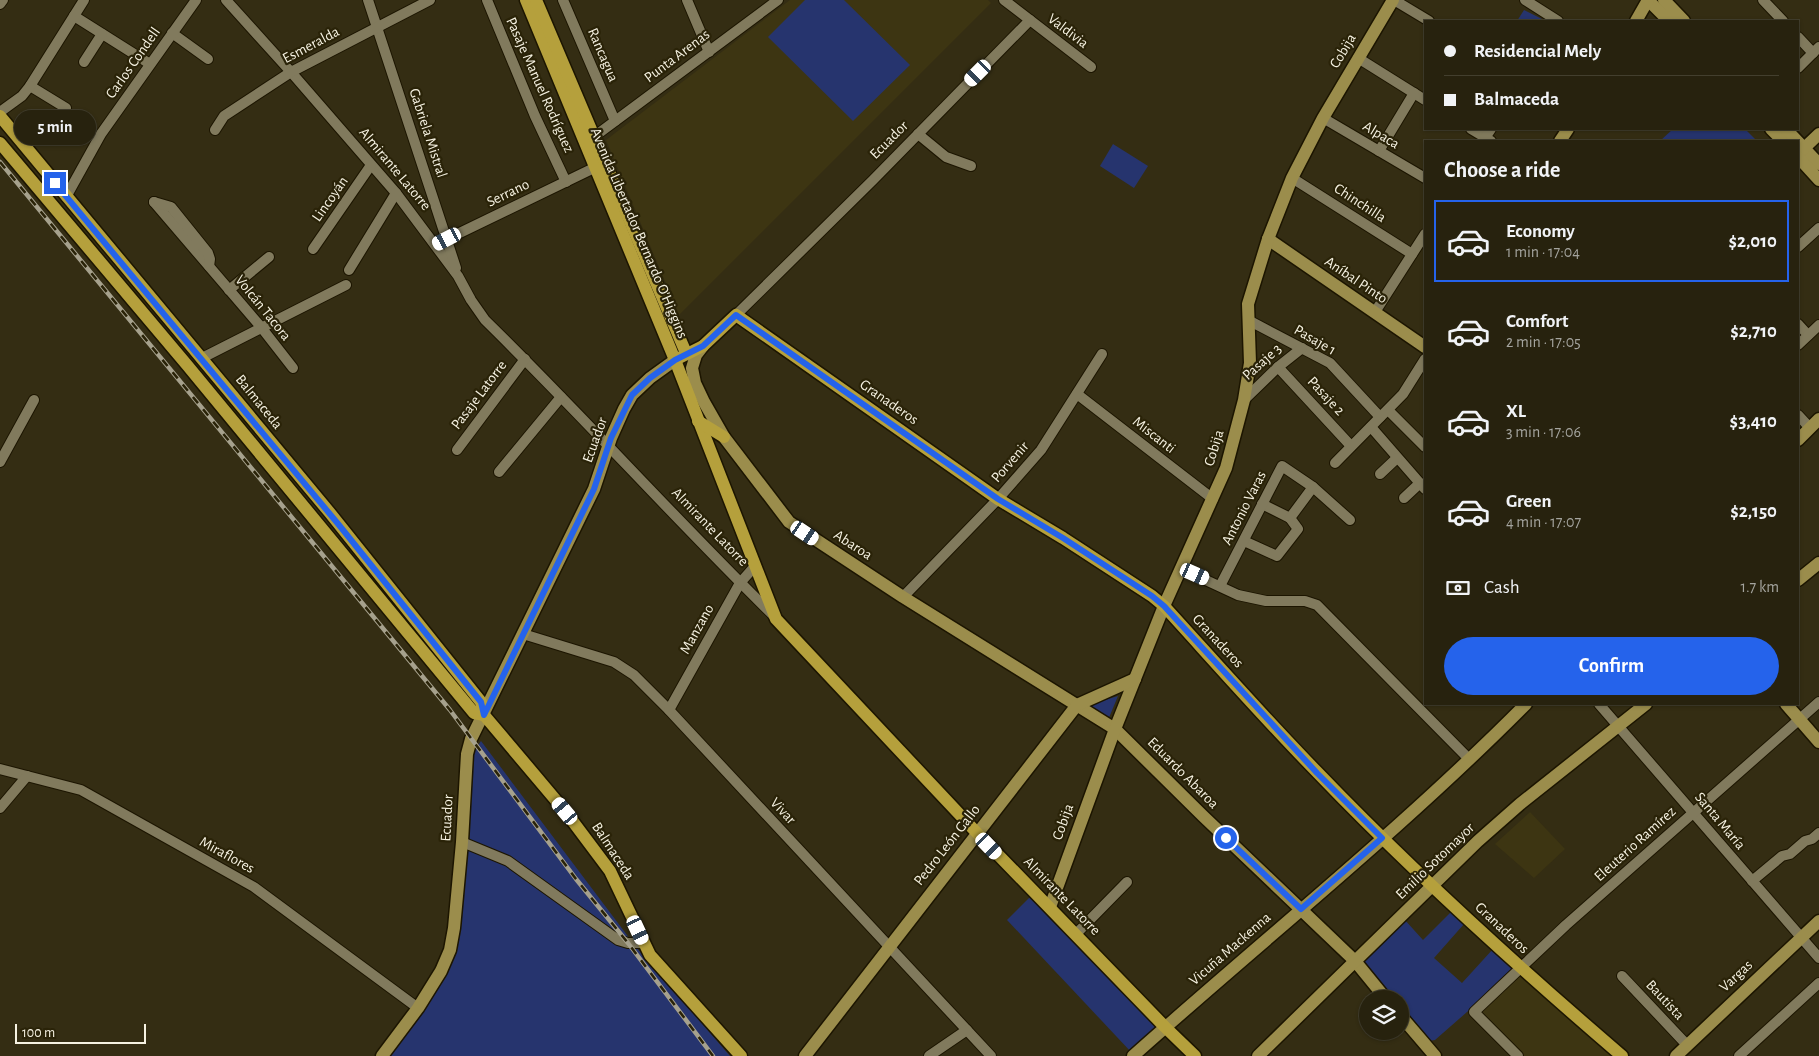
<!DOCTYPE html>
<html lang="en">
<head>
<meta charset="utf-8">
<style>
	body { margin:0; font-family:"Alegreya Sans",sans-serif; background:#332f1c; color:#f1f3f6; height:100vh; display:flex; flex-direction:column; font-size:19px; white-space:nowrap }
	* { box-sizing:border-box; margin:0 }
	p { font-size:16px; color:#a4a49e }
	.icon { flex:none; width:28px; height:28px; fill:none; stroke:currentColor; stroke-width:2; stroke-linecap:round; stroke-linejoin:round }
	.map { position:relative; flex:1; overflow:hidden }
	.sheet { position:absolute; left:1424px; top:140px; width:375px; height:565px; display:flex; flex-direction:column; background:#27220e; border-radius:0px; box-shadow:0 1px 4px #0004,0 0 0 1px #433f2e }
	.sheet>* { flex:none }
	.guide { position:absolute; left:1424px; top:20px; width:375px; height:110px; border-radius:0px; box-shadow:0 1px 4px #0004,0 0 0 1px #433f2e; display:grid; align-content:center; height:110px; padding:0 20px; background:#27220e }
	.buttons { position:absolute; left:1359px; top:990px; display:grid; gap:10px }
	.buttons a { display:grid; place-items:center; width:50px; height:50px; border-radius:50%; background:#27220e; box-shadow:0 1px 4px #0004,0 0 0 1px #433f2e; font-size:25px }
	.scale { position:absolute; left:15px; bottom:12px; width:131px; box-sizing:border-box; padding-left:5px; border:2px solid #f6f2e2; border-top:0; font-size:14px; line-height:18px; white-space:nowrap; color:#f6f2e2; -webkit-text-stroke:4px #2a2308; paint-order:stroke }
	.end { position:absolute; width:22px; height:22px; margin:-11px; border:6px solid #2563eb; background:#fff; box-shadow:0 0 0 2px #fff }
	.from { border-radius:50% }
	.bubble { position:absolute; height:35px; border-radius:18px; background:#27220e; box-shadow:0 1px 4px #0004,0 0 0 1px #433f2e; font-size:16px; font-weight:700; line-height:35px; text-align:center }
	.car { position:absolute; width:15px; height:30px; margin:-15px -8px; border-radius:6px; box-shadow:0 0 4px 1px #0007; background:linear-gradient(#fff 24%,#345 0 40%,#fff 0 76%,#345 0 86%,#fff 0) }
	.guide b { display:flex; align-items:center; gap:18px; height:48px; font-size:19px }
	.guide b+b { border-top:1px solid #433f2e }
	.guide i { width:12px; height:12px; background:#f1f3f6 }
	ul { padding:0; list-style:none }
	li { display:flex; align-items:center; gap:15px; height:82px; margin:0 10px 8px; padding:0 10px; border:2px solid transparent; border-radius:0px }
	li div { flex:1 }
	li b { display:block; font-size:19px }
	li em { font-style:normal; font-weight:700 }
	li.on { border-color:#2563eb }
	li>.icon { width:45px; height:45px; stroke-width:1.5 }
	h2 { padding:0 20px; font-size:22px; line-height:60px }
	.pay { display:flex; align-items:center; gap:12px; height:55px; padding:0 20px; font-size:19px }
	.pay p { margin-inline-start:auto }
	.primary-button { display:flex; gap:10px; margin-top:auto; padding:10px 20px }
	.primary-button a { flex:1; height:58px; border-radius:30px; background:#2563eb; color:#fff; font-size:20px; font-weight:700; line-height:58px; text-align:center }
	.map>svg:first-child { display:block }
</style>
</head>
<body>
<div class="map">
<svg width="1819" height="1056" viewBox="0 0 1819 1056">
	<rect width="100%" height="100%" fill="#342d13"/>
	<g fill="#3d3512">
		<polygon points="790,0 988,0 991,3 679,315 606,140"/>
		<polygon points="1530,812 1565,849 1534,878 1495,844"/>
		<polygon points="1520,974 1614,1056 1521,1056 1479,1015"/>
	</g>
	<g fill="#26346e">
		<polygon points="805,0 844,0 910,65 853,121 768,37"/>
		<polygon points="1524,10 1546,21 1517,21"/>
		<polygon points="1673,129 1745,129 1757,141 1660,141"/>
		<polygon points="1113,144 1148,166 1134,188 1100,166"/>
		<polygon points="1118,696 1108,720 1088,705"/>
		<polygon points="481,741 636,947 730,1056 385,1056 446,969 473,752"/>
		<polygon points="1032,895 1161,1027 1132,1053 1007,920"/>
		<polygon points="1451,912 1464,924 1434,958 1462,983 1493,949 1515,970 1435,1040 1429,1041 1400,1007 1400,999 1393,999 1363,964 1365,957 1404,919 1423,940"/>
	</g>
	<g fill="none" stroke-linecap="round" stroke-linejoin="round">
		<g stroke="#1c1500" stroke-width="12">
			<g id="street">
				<path d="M226,0L291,72L396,193L458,276L471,300L485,320C583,416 675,519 774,616"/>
				<polyline points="368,0 456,268"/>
				<polyline points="487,0 535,116 566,182"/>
				<polyline points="563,0 615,121"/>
				<polyline points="687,0 709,52"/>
				<polyline points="1004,0 1091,67"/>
				<polyline points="1394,0 1429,21"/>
				<polyline points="1525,0 1558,21"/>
				<polyline points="1763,0 1783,21"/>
				<polyline points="0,4 3,0"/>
				<polyline points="74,16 150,64"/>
				<polyline points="172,33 208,59"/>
				<polyline points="1798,37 1813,53"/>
				<polyline points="1358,58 1425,100"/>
				<polyline points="84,62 102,34"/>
				<polyline points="1798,68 1819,47"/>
				<polyline points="66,108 30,86 84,0"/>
				<polyline points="0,112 22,96 30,86"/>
				<polyline points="1323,118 1425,178"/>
				<polyline points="1471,129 1491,141"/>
				<polyline points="215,130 224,116 291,72 430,0"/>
				<polyline points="918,134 946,157 971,166"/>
				<polyline points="595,136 778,0"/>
				<polyline points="1485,138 1491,129"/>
				<polyline points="1379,151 1414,93"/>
				<polyline points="1292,178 1412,254"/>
				<polyline points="66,197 101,134 196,0"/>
				<polyline points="154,202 261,327 293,368"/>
				<polyline points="154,202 171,207 208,253 210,259 209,266"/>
				<polyline points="441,242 594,168"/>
				<polyline points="1798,247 1819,228"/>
				<polyline points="313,249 371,165"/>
				<polyline points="349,270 396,193"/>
				<polyline points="229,290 269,257"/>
				<polyline points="1375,312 1425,234"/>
				<polyline points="736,315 873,180 1030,20"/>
				<polyline points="1248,320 1330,363 1380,417"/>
				<polyline points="1798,324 1808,335"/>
				<polyline points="1798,345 1819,325"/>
				<polyline points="202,358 346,285"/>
				<polyline points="1278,367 1351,446"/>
				<polyline points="1077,394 1213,499"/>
				<polyline points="1244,400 1278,367 1302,348"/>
				<polyline points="1388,410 1425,447"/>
				<polyline points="1798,415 1810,428"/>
				<polyline points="1371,427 1425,489"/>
				<polyline points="457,450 525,359"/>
				<polyline points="0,462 34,400"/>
				<polyline points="1335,463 1403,394 1425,359"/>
				<polyline points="499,472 561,397"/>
				<polyline points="1380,474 1397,458"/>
				<polyline points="1404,498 1420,483"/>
				<polyline points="1262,504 1290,518"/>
				<polyline points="1244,541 1277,556 1298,529 1290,518 1313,487"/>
				<polyline points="1182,569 1238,595 1266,601 1305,601 1317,605 1469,759"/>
				<polyline points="1220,586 1282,466 1313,487 1350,520"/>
				<polyline points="903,597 998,499 1041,450 1102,354"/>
				<polyline points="523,634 614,662 634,675 669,710 991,1056"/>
				<polyline points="1599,704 1819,958"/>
				<polyline points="669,710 740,583 755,566"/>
				<polyline points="0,769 81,790 254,887 418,1008"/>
				<polyline points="0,808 27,776"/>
				<polyline points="462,842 508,861 618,940 628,943 644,943"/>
				<polyline points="1752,881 1782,856 1790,854 1805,841 1812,839 1819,833"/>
				<polyline points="1076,934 1127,882"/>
				<polyline points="1622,976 1687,1045"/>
				<polyline points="929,1056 967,1030"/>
				<polyline points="1518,1056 1474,1012 1566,925 1819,702"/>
				<polyline points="1739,1056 1819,983"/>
			</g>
		</g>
		<g stroke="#1c1500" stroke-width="15">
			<g id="secondary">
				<polyline points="1648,0 1669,21"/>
				<polyline points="1664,0 1684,21"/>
				<polyline points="1636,21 1648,0"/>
				<polyline points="1771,129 1783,141"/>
				<polyline points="1786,129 1819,164"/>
				<polyline points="1560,141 1568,129"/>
				<polyline points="1799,153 1819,134"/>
				<polyline points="1798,157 1819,180"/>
				<polyline points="1268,239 1425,347"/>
				<polyline points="703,346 696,355 692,368 695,383 704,402 724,437 789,522 903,597 1115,729 1203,816 1355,961 1386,999"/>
				<polyline points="1798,440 1819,419"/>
				<polyline points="1798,580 1819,563"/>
				<polyline points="1786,704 1819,742"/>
				<polyline points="1050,907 1115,729 1164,606 1226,468 1244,400 1250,363 1248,304 1268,239 1292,178 1323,118 1393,0"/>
				<polyline points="1400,1015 1435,1056"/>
				<polyline points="382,1056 418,1008 441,971 450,950 454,928 462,842 467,754 471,739 594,489 611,438 624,409 632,395 650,378 675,360"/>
				<polyline points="805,1056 1077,705 1135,679"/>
				<path d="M1133,1056C1264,939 1402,829 1526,704"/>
				<polyline points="1258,1056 1478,841 1520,804 1646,704"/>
				<polyline points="1676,1056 1819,921"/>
			</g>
		</g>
		<g stroke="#1c1500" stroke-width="15">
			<g id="primary">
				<polyline points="526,0 675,360 776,619 977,833 1165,1027 1195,1056"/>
				<polyline points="536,0 686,353"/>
				<polyline points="0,116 330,513 481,702 484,715 565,811 610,871 650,955 741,1056"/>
				<polyline points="0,143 187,365 474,713 484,715"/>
				<path d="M675,360L703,346L736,315L998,499L1063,538L1152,596L1164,606C1215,662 1265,719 1318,773C1414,873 1517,966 1622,1056"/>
				<polyline points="698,421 724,437"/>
			</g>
		</g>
		<use href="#street" stroke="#817a5d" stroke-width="10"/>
		<use href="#secondary" stroke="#9b8d4c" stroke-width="12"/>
		<use href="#primary" stroke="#b5a03c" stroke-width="12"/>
		<g stroke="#a6a18d" stroke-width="4.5">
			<polyline id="rail" points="0,162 450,710 576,879 628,943 713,1056"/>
		</g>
		<use href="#rail" stroke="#2a2308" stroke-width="2.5" stroke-dasharray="8" stroke-linecap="butt"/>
	</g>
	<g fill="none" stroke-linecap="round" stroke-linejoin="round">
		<polyline stroke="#2563eb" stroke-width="6" points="55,183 339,525 481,702 484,715 594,489 611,438 632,395 650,378 675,360 703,346 736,315 998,499 1063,538 1152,596 1164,606 1317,773 1382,838 1301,909 1226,838"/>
	</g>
	<g text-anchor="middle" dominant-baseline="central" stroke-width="4.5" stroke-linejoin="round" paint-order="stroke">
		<g font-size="15" fill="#f6f2e2" stroke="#2a2308">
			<text transform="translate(1068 31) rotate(37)">Valdivia</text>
			<text transform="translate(311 45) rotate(-28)">Esmeralda</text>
			<text transform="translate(1343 51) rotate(-59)">Cobija</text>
			<text transform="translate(603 55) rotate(67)">Rancagua</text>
			<text transform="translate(677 56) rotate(-37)">Punta Arenas</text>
			<text transform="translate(133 63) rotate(-55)">Carlos Condell</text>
			<text transform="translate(540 85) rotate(66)">Pasaje Manuel Rodríguez</text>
			<text transform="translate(428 133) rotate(72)">Gabriela Mistral</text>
			<text transform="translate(1381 135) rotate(31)">Alpaca</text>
			<text transform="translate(889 140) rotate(-45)">Ecuador</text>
			<text transform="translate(395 169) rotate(50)">Almirante Latorre</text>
			<text transform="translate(508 193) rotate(-26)">Serrano</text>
			<text transform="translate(330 199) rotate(-55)">Lincoyán</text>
			<text transform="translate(1360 203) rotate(33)">Chinchilla</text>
			<text transform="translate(639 233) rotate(67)">Avenida Libertador Bernardo O'Higgins</text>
			<text transform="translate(1356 280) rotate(34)">Aníbal Pinto</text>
			<text transform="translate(263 308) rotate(51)">Volcán Tacora</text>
			<text transform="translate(1315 340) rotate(30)">Pasaje 1</text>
			<text transform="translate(1262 362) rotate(-42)">Pasaje 3</text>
			<text transform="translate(479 395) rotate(-53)">Pasaje Latorre</text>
			<text transform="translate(1326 396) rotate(47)">Pasaje 2</text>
			<text transform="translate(259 402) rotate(51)">Balmaceda</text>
			<text transform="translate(889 402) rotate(35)">Granaderos</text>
			<text transform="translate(1154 435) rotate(38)">Miscanti</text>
			<text transform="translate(595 440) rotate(-70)">Ecuador</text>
			<text transform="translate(1214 448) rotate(-73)">Cobija</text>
			<text transform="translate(1010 462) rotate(-49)">Porvenir</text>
			<text transform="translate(1244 508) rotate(-63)">Antonio Varas</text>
			<text transform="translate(710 527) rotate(46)">Almirante Latorre</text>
			<text transform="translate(853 545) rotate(33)">Abaroa</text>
			<text transform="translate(697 629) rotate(-61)">Manzano</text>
			<text transform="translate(1218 641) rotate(47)">Granaderos</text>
			<text transform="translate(1183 773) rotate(45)">Eduardo Abaroa</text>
			<text transform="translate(783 811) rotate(47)">Vivar</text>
			<text transform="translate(447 818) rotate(-87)">Ecuador</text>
			<text transform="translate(1720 821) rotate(50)">Santa María</text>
			<text transform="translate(1063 822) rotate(-70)">Cobija</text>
			<text transform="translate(1635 844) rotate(-42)">Eleuterio Ramírez</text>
			<text transform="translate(947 845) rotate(-52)">Pedro León Gallo</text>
			<text transform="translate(613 851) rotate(57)">Balmaceda</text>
			<text transform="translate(227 855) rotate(29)">Miraflores</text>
			<text transform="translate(1435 861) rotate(-44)">Emilio Sotomayor</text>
			<text transform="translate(1062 896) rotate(46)">Almirante Latorre</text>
			<text transform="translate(1502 928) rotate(43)">Granaderos</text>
			<text transform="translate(1230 949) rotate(-41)">Vicuña Mackenna</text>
			<text transform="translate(1736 976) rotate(-43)">Vargas</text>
			<text transform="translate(1665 1000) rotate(47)">Bautista</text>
		</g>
	</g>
</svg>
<div class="buttons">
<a><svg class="icon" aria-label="layers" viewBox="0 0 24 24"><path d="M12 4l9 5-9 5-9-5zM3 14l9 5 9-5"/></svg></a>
</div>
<div class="scale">100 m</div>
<i class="end from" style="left:1226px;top:838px"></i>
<i class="end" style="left:55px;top:183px"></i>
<div class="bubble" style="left:14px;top:110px;width:82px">5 min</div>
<i class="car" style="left:978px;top:73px;rotate:225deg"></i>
<i class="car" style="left:447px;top:239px;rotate:243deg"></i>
<i class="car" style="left:805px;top:533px;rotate:124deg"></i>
<i class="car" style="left:1195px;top:574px;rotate:114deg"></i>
<i class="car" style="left:565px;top:811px;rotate:320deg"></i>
<i class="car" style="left:989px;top:846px;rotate:136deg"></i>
<i class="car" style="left:638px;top:930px;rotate:155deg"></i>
<div class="guide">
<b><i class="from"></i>Residencial Mely</b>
<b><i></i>Balmaceda</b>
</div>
<section class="sheet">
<h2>Choose a ride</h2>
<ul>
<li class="on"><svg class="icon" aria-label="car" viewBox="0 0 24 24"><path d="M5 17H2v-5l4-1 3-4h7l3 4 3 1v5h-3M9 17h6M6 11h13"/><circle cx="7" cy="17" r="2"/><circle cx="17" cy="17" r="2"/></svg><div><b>Economy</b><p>1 min · 17:04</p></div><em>$2,010</em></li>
<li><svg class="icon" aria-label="car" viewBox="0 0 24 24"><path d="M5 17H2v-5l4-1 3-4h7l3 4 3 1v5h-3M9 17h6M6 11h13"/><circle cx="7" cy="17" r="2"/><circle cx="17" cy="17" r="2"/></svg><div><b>Comfort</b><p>2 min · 17:05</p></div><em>$2,710</em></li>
<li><svg class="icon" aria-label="car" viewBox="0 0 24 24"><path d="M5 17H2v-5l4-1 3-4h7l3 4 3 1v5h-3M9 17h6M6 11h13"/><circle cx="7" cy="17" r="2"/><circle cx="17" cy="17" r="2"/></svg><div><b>XL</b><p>3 min · 17:06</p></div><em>$3,410</em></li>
<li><svg class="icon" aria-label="car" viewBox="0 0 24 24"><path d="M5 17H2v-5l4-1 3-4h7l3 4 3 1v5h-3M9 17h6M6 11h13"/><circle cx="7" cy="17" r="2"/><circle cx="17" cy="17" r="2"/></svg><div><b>Green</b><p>4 min · 17:07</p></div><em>$2,150</em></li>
</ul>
<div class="pay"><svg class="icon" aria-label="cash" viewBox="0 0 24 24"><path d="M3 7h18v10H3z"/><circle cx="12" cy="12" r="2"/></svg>Cash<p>1.7 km</p></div>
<div class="primary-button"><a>Confirm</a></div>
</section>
</div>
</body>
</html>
